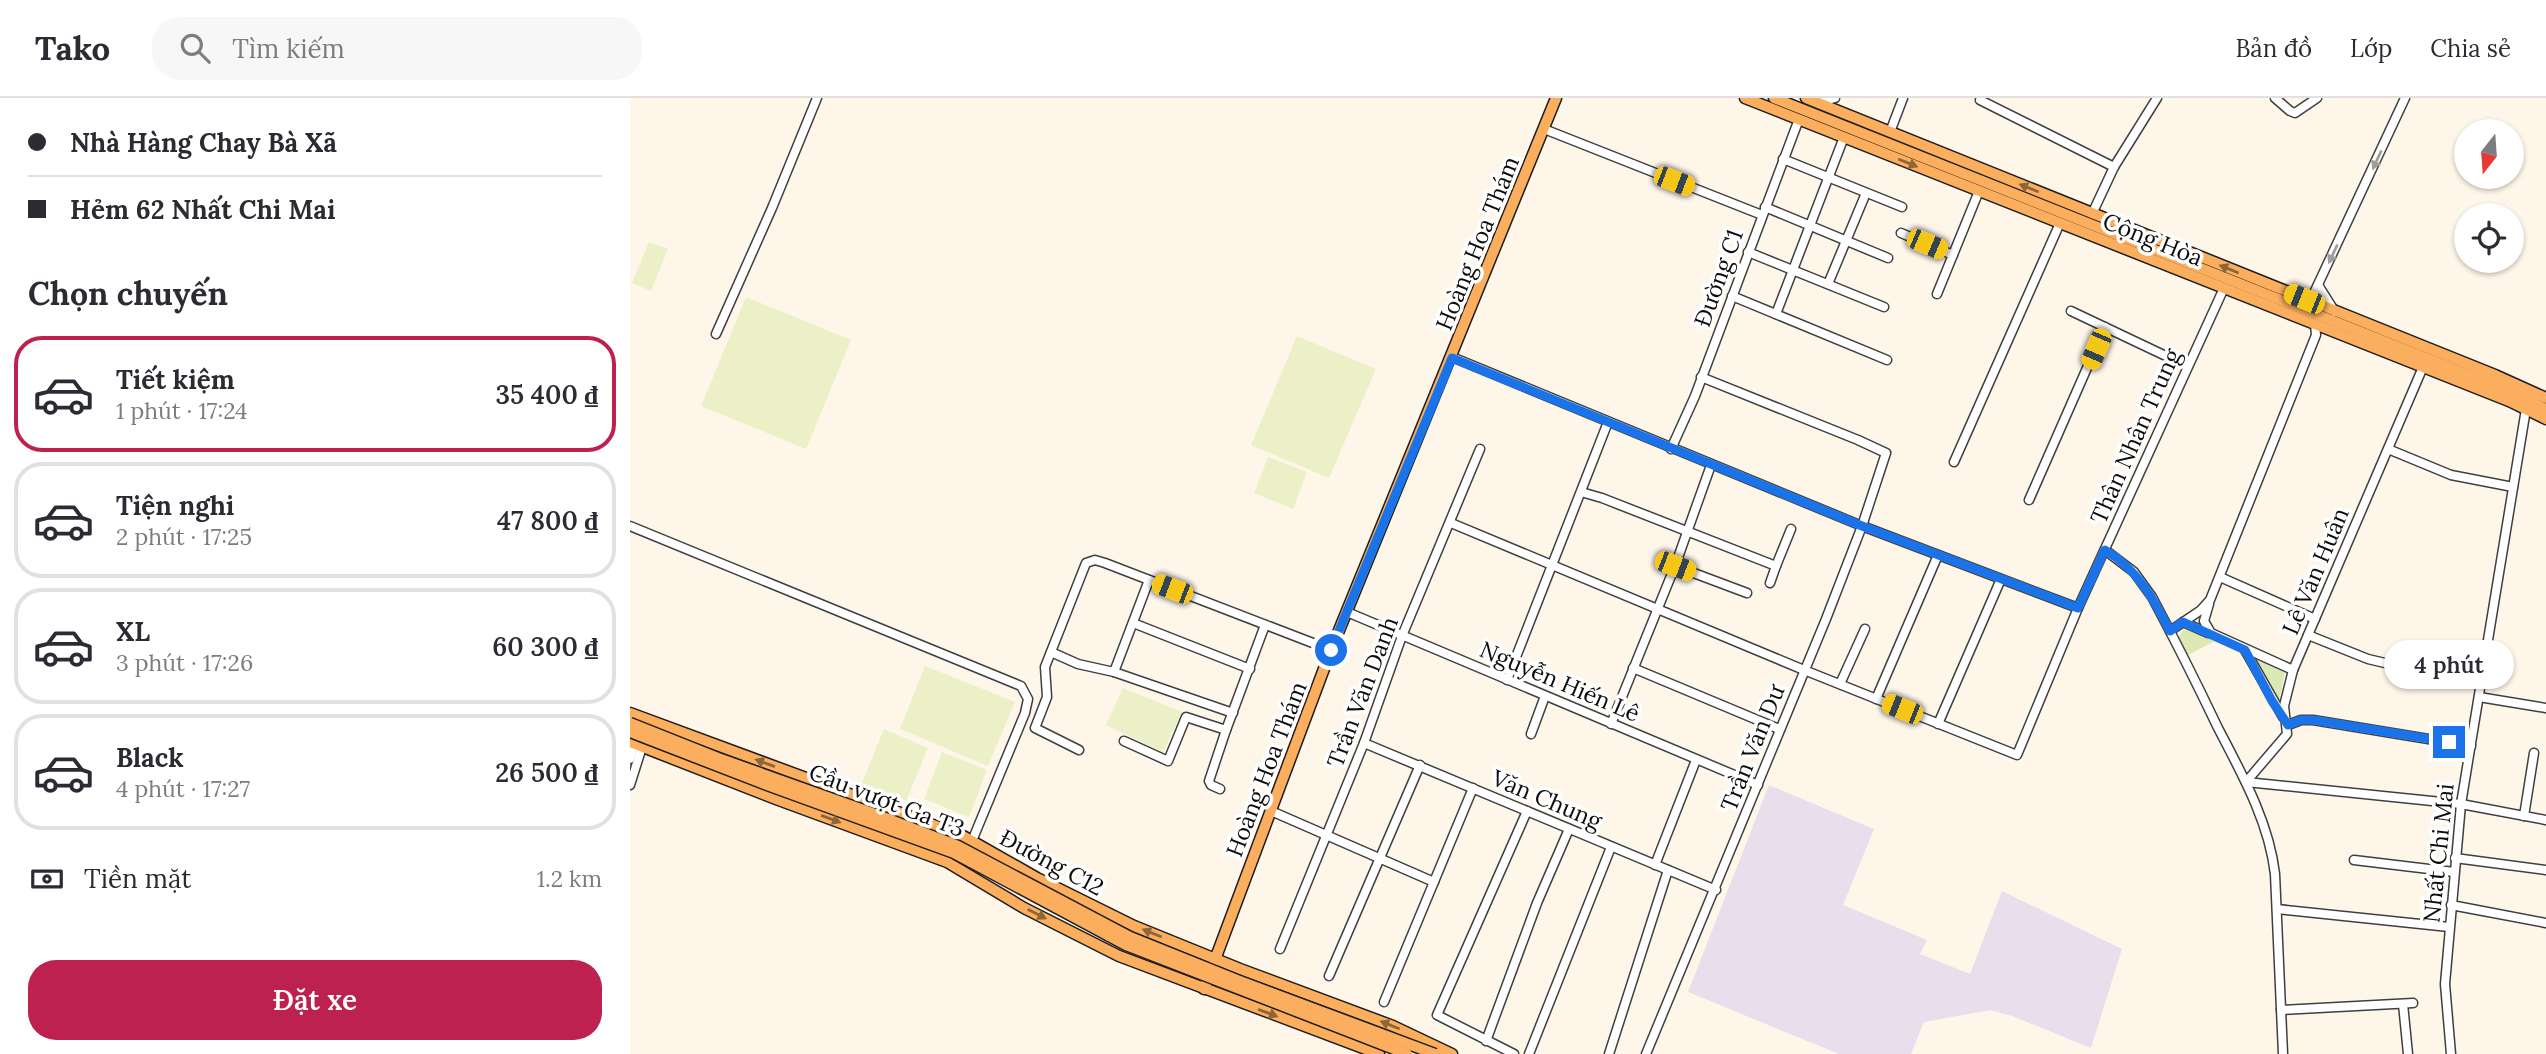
<!DOCTYPE html>
<html lang="vi">
<head>
<meta charset="utf-8">
<style>
	body { margin:0; font-family:Lora,serif; background:#f7f7f7; color:#2b2b33; height:100vh; display:flex; flex-direction:column; font-size:26px; white-space:nowrap }
	* { box-sizing:border-box; margin:0 }
	p { font-size:23px; color:#7c7c81 }
	.icon { flex:none; width:38px; height:38px; fill:none; stroke:currentColor; stroke-width:2; stroke-linecap:round; stroke-linejoin:round }
	.map { position:relative; flex:1; overflow:hidden }
	.panel { display:flex; flex-direction:column; background:#fff; width:630px }
	.panel>* { flex:none }
	.guide { display:grid; align-content:center; height:154px; padding:0 28px; background:#fff }
	.needle { width:46px; rotate:197deg }
	.tools { position:absolute; left:1824px; top:21px; display:grid; gap:14px }
	.tools a { display:grid; place-items:center; width:70px; height:70px; border-radius:50%; background:#fff; box-shadow:0 2px 5px #0004; font-size:35px }
	.end { position:absolute; width:32px; height:32px; margin:-16px; border:9px solid #1a73e8; background:#fff; box-shadow:0 0 0 4px #fff }
	.from { border-radius:50% }
	.bubble { position:absolute; height:49px; border-radius:24px; background:#fff; box-shadow:0 2px 5px #0004; font-size:23px; font-weight:600; line-height:49px; text-align:center }
	.car { position:absolute; width:21px; height:42px; margin:-21px -10px; border-radius:9px; box-shadow:0 0 5px 2px #0007; background:linear-gradient(#f5c518 24%,#345 0 40%,#f5c518 0 76%,#345 0 86%,#f5c518 0) }
	.guide b { display:flex; align-items:center; gap:24px; height:66px; font-size:26px }
	.guide b+b { border-top:2px solid #e1e1e2 }
	.guide i { width:18px; height:18px; background:#2b2b33 }
	ul { padding:0; list-style:none }
	li { display:flex; align-items:center; gap:21px; height:116px; margin:0 14px 10px; padding:0 14px; border:4px solid #e1e1e2; border-radius:28px }
	li div { flex:1 }
	li b { display:block; font-size:26px }
	li em { font-style:normal; font-weight:600 }
	li.selected { border-color:#bd224e }
	li>.icon { width:63px; height:63px; stroke-width:1.5 }
	h2 { padding:0 28px; font-size:32px; line-height:84px }
	.pay { display:flex; align-items:center; gap:18px; height:77px; padding:0 28px; font-size:26px }
	.pay p { margin-inline-start:auto }
	.cta { display:flex; gap:14px; margin-top:auto; padding:14px 28px }
	.cta a { flex:1; height:80px; border-radius:28px; background:#bd224e; color:#fff; font-size:28px; font-weight:600; line-height:80px; text-align:center }
	header { display:flex; align-items:center; gap:42px; box-sizing:border-box; height:98px; padding:0 35px; background:#fff; border-bottom:2px solid #e1e1e2 }
	header strong { font-size:33px }
	nav { display:flex; gap:38px; margin-inline-start:auto; font-size:24px }
	.search { width:490px; height:63px; background:#f7f7f7; display:flex; align-items:center; gap:18px; box-sizing:border-box; padding:0 24px; border-radius:28px; color:#7c7c81; font-size:26px }
	main { display:flex; flex:1; min-height:0 }
	.map>svg:first-child { display:block }
</style>
</head>
<body>
<header>
<strong>Tako</strong>
<div class="search"><svg class="icon" aria-label="search" viewBox="0 0 24 24"><circle cx="10" cy="10" r="6"/><path d="M15 15l6 6"/></svg>Tìm kiếm</div>
<nav><a>Bản đồ</a><a>Lớp</a><a>Chia sẻ</a></nav>
</header>
<main>
<section class="panel">
<div class="guide">
<b><i class="from"></i>Nhà Hàng Chay Bà Xã</b>
<b><i></i>Hẻm 62 Nhất Chi Mai</b>
</div>
<h2>Chọn chuyến</h2>
<ul>
<li class="selected"><svg class="icon" aria-label="car" viewBox="0 0 24 24"><path d="M5 17H2v-5l4-1 3-4h7l3 4 3 1v5h-3M9 17h6M6 11h13"/><circle cx="7" cy="17" r="2"/><circle cx="17" cy="17" r="2"/></svg><div><b>Tiết kiệm</b><p>1 phút · 17:24</p></div><em>35 400 ₫</em></li>
<li><svg class="icon" aria-label="car" viewBox="0 0 24 24"><path d="M5 17H2v-5l4-1 3-4h7l3 4 3 1v5h-3M9 17h6M6 11h13"/><circle cx="7" cy="17" r="2"/><circle cx="17" cy="17" r="2"/></svg><div><b>Tiện nghi</b><p>2 phút · 17:25</p></div><em>47 800 ₫</em></li>
<li><svg class="icon" aria-label="car" viewBox="0 0 24 24"><path d="M5 17H2v-5l4-1 3-4h7l3 4 3 1v5h-3M9 17h6M6 11h13"/><circle cx="7" cy="17" r="2"/><circle cx="17" cy="17" r="2"/></svg><div><b>XL</b><p>3 phút · 17:26</p></div><em>60 300 ₫</em></li>
<li><svg class="icon" aria-label="car" viewBox="0 0 24 24"><path d="M5 17H2v-5l4-1 3-4h7l3 4 3 1v5h-3M9 17h6M6 11h13"/><circle cx="7" cy="17" r="2"/><circle cx="17" cy="17" r="2"/></svg><div><b>Black</b><p>4 phút · 17:27</p></div><em>26 500 ₫</em></li>
</ul>
<div class="pay"><svg class="icon" aria-label="cash" viewBox="0 0 24 24"><path d="M3 7h18v10H3z"/><circle cx="12" cy="12" r="2"/></svg>Tiền mặt<p>1.2 km</p></div>
<div class="cta"><a>Đặt xe</a></div>
</section>
<div class="map">
<svg width="1916" height="956" viewBox="0 0 1916 956">
	<rect width="100%" height="100%" fill="#fff6ea"/>
	<polygon fill="#e7dfeb" points="1139,687 1244,731 1213,807 1297,842 1290,856 1340,876 1372,793 1492,851 1461,950 1382,918 1360,912 1294,924 1281,956 1209,956 1058,894"/>
	<g fill="#dce9b4">
		<polygon points="1562,531 1584,540 1585,543 1556,558 1548,540 1553,532"/>
		<polygon points="1629,561 1655,575 1649,602 1647,602 1627,566"/>
	</g>
	<g fill="#ecf0c6">
		<polygon points="19,144 38,151 21,193 2,185"/>
		<polygon points="116,199 221,242 176,351 71,308"/>
		<polygon points="667,238 746,271 699,380 621,347"/>
		<polygon points="638,359 677,374 663,411 624,395"/>
		<polygon points="295,568 385,604 358,668 270,631"/>
		<polygon points="493,590 552,614 533,654 476,627"/>
		<polygon points="254,631 298,650 276,703 232,685"/>
		<polygon points="312,654 357,672 339,719 294,701"/>
	</g>
	<g fill="none" stroke-linecap="round" stroke-linejoin="round">
		<g stroke="#3f3f3f" stroke-width="11">
			<g id="minor">
				<polyline points="1645,0 1660,13 1665,15 1687,0"/>
				<polyline points="1350,2 1484,69"/>
				<polyline points="1188,5 1205,0"/>
				<polyline points="914,31 1132,117"/>
				<polyline points="1260,34 1273,0"/>
				<polyline points="1153,61 1272,109"/>
				<polyline points="1135,109 1258,160"/>
				<polyline points="1462,116 1484,69 1527,0"/>
				<polyline points="1271,135 1323,157"/>
				<polyline points="1118,154 1254,209"/>
				<polyline points="1198,186 1236,95"/>
				<polyline points="1688,187 1705,214"/>
				<polyline points="1307,196 1349,93"/>
				<polyline points="1102,198 1257,262"/>
				<polyline points="1685,206 1684,195 1775,0"/>
				<polyline points="1441,213 1557,268"/>
				<polyline points="1146,216 1214,39"/>
				<polyline points="86,236 142,110 187,0"/>
				<polyline points="822,259 1232,428 1448,510"/>
				<polyline points="1041,351 1065,298 1169,21"/>
				<polyline points="1758,351 1821,377 1883,389"/>
				<polyline points="1324,364 1430,125"/>
				<polyline points="951,394 972,400 1146,468 1140,485"/>
				<polyline points="1399,402 1475,229"/>
				<polyline points="821,425 1174,572 1387,657 1448,510 1594,190"/>
				<polyline points="0,428 391,588 398,601 395,615 342,743"/>
				<path d="M1475,452L1504,474L1522,499C1545,542 1567,586 1588,630C1612,676 1639,724 1645,776L1653,956"/>
				<polyline points="1045,468 1117,495"/>
				<polyline points="1146,468 1161,431"/>
				<polyline points="1590,479 1685,521"/>
				<polyline points="1579,506 1574,523 1581,535 1663,572"/>
				<polyline points="717,514 1128,687"/>
				<polyline points="1553,524 1578,535"/>
				<polyline points="503,525 620,571"/>
				<polyline points="1540,533 1571,512 1580,502 1686,237 1685,226"/>
				<polyline points="1678,537 1738,561 1793,574 1852,583"/>
				<polyline points="1615,552 1653,619"/>
				<polyline points="421,554 448,566 484,574 603,615"/>
				<polyline points="1003,570 1149,631"/>
				<polyline points="484,574 519,482"/>
				<polyline points="877,582 978,324"/>
				<polyline points="1210,586 1235,531"/>
				<polyline points="1849,599 1916,610"/>
				<polyline points="1246,601 1308,457"/>
				<polyline points="981,626 1045,468 1081,367"/>
				<polyline points="1308,626 1371,481"/>
				<polyline points="1658,627 1671,622 1683,622 1841,648"/>
				<polyline points="901,636 915,598"/>
				<polyline points="494,643 538,663 556,619 596,632 635,527"/>
				<polyline points="734,645 1086,792"/>
				<polyline points="449,652 405,630 417,599 415,569 456,465 465,462 475,465 701,552"/>
				<polyline points="0,661 5,646"/>
				<polyline points="1616,684 1657,636 1654,608 1663,572 1793,269"/>
				<polyline points="1616,684 1831,706 1916,722"/>
				<polyline points="0,687 12,649"/>
				<polyline points="590,691 581,687 579,683 596,632"/>
				<polyline points="641,713 804,784"/>
				<polyline points="1894,718 1904,655"/>
				<polyline points="1825,760 1916,772"/>
				<polyline points="1724,762 1824,774"/>
				<polyline points="1025,767 1066,662"/>
				<polyline points="1821,807 1916,825"/>
				<polyline points="1647,811 1819,829"/>
				<polyline points="650,851 734,645 772,538 850,351"/>
				<polyline points="699,878 790,667"/>
				<polyline points="754,904 843,690"/>
				<polyline points="1773,906 1778,956"/>
				<polyline points="1651,912 1783,905"/>
				<polyline points="856,943 907,805 939,731"/>
				<polyline points="884,956 807,917 897,713"/>
				<polyline points="899,956 981,749"/>
				<polyline points="979,956 1038,772"/>
				<polyline points="1016,956 1196,521 1232,428 1256,355 1228,342 1071,279"/>
				<polyline points="1821,956 1815,886 1831,706 1896,311"/>
			</g>
		</g>
		<g stroke="#1d1d1d" stroke-width="13">
			<g id="major">
				<polyline points="1115,0 1879,303 1916,321"/>
				<polyline points="1144,0 1879,293 1916,311"/>
				<polyline points="1176,0 1865,277 1916,300"/>
				<polyline points="0,615 333,738 407,780 504,828 610,871 763,928 822,956"/>
				<polyline points="0,644 146,701 317,764 394,810 489,858 749,956"/>
				<polyline points="574,891 701,552 926,0"/>
			</g>
		</g>
		<use href="#minor" stroke="#fff" stroke-width="8"/>
		<use href="#major" stroke="#fbaf5e" stroke-width="10"/>
		<g stroke="#1d1d1d" stroke-width="13" stroke-linecap="butt">
			<g id="major-bridge">
				<polyline points="0,625 88,660 245,716 328,748 500,839 607,882 805,956"/>
				<polyline points="0,634 137,687 324,755 496,847 777,956"/>
			</g>
		</g>
		<use href="#major-bridge" stroke="#fbaf5e" stroke-width="10"/>
	</g>
	<defs><path id="oneway-solid" d="M-6-.8H1V-3.2L6.5 0L1 3.2V.8H-6Z" transform="scale(1.75)"/></defs>
	<g fill="#9e9e9e">
		<use href="#oneway-solid" transform="translate(1747 62) rotate(115)"/>
		<use href="#oneway-solid" transform="translate(1703 156) rotate(115)"/>
	</g>
	<g fill="#8f6639">
		<use href="#oneway-solid" transform="translate(1278 65) rotate(22)"/>
		<use href="#oneway-solid" transform="translate(1399 90) rotate(-158)"/>
		<use href="#oneway-solid" transform="translate(1599 171) rotate(-158)"/>
		<use href="#oneway-solid" transform="translate(135 665) rotate(-160)"/>
		<use href="#oneway-solid" transform="translate(201 721) rotate(20)"/>
		<use href="#oneway-solid" transform="translate(407 816) rotate(27)"/>
		<use href="#oneway-solid" transform="translate(522 835) rotate(-158)"/>
		<use href="#oneway-solid" transform="translate(638 915) rotate(20)"/>
		<use href="#oneway-solid" transform="translate(760 927) rotate(-158)"/>
	</g>
	<g fill="none" stroke-linecap="round" stroke-linejoin="round">
		<path stroke="#1a73e8" stroke-width="9" d="M701,552L822,260L1232,428L1448,510L1475,452C1508,472 1523,500 1540,533L1553,524L1615,552L1642,603L1658,627L1671,622H1683L1819,644"/>
	</g>
	<g text-anchor="middle" dominant-baseline="central" stroke-width="7" stroke-linejoin="round" paint-order="stroke">
		<g font-size="23" fill="#0c0c0c" stroke="#fff">
			<text transform="translate(1523 141) rotate(22)">Cộng Hòa</text>
			<text transform="translate(847 145) rotate(-68)">Hoàng Hoa Thám</text>
			<text transform="translate(1088 180) rotate(-70)">Đường C1</text>
			<text transform="translate(1505 338) rotate(-66)">Thân Nhân Trung</text>
			<text transform="translate(1685 473) rotate(-67)">Lê Văn Huân</text>
			<text transform="translate(930 583) rotate(23)">Nguyễn Hiến Lê</text>
			<text transform="translate(732 594) rotate(-69)">Trần Văn Danh</text>
			<text transform="translate(1122 650) rotate(-68)">Trần Văn Dư</text>
			<text transform="translate(636 671) rotate(-69)">Hoàng Hoa Thám</text>
			<text transform="translate(917 701) rotate(23)">Văn Chung</text>
			<text transform="translate(257 702) rotate(21)">Cầu vượt Ga T3</text>
			<text transform="translate(1808 755) rotate(-84)">Nhất Chi Mai</text>
			<text transform="translate(422 764) rotate(28)">Đường C12</text>
		</g>
	</g>
</svg>
<div class="tools">
<a><svg class="needle" viewBox="-14 -14 28 28"><path d="M0-13l5 13h-10z" fill="#e53935"/><path d="M0 13l5-13h-10z" fill="#7c7c81"/></svg></a>
<a><svg class="icon" aria-label="locate" viewBox="0 0 24 24"><circle cx="12" cy="12" r="6"/><path d="M12 2v4M12 18v4M2 12h4M18 12h4"/></svg></a>
</div>
<i class="end from" style="left:701px;top:552px"></i>
<i class="end" style="left:1819px;top:644px"></i>
<div class="bubble" style="left:1754px;top:542px;width:130px">4 phút</div>
<i class="car" style="left:1044px;top:83px;rotate:111deg"></i>
<i class="car" style="left:1297px;top:146px;rotate:113deg"></i>
<i class="car" style="left:1674px;top:201px;rotate:292deg"></i>
<i class="car" style="left:1466px;top:251px;rotate:203deg"></i>
<i class="car" style="left:1045px;top:468px;rotate:111deg"></i>
<i class="car" style="left:542px;top:491px;rotate:291deg"></i>
<i class="car" style="left:1272px;top:611px;rotate:292deg"></i>
</div>
</main>
</body>
</html>
